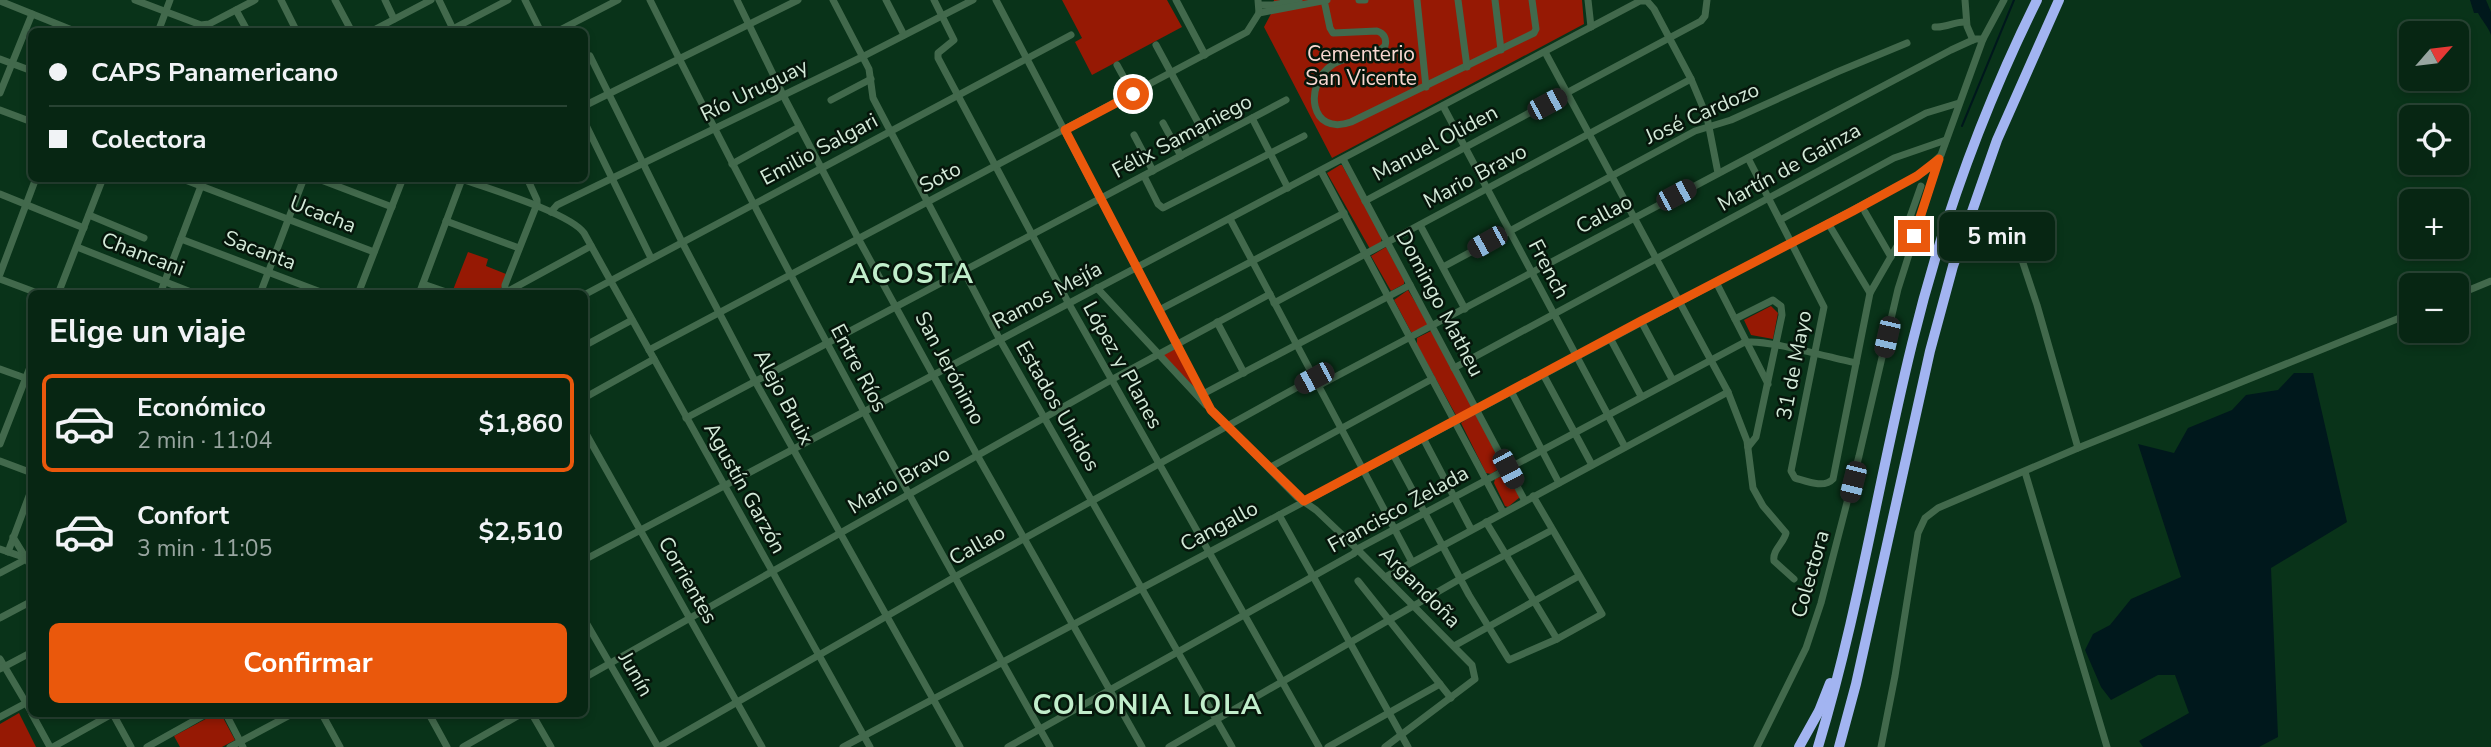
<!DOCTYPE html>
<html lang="es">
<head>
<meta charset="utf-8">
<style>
	body { margin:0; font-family:"Nunito Sans",sans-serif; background:#102e1c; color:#f1f3f6; height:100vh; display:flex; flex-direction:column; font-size:26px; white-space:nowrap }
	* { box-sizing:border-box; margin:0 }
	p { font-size:23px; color:#98a5a0 }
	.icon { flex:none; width:38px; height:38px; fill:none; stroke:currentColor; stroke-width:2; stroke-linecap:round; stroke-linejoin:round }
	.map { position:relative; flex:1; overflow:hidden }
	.details { position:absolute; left:28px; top:290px; width:560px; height:427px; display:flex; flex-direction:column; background:#072613; border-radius:10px; box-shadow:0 4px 10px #0003,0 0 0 2px #284333 }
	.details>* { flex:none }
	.banner { position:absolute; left:28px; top:28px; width:560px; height:154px; border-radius:10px; box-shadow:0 4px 10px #0003,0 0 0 2px #284333; display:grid; align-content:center; height:154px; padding:0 21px; background:#072613 }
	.needle { width:46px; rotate:62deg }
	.tools { position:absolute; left:2399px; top:21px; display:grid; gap:14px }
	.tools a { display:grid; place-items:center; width:70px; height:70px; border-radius:10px; background:#072613; box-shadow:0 4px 10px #0003,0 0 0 2px #284333; font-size:35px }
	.end { position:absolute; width:32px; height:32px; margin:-16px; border:9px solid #ea580c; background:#fff; box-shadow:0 0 0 4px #fff }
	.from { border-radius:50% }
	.bubble { position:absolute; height:49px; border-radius:10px; background:#072613; box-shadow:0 4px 10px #0003,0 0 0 2px #284333; font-size:23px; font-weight:700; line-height:49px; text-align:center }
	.car { position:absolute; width:21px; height:42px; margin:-21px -10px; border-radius:9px; box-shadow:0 0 5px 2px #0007; background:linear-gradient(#222 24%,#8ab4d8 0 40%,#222 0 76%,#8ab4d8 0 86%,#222 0) }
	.banner b { display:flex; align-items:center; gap:24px; height:66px; font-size:26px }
	.banner b+b { border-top:2px solid #284333 }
	.banner i { width:18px; height:18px; background:#f1f3f6 }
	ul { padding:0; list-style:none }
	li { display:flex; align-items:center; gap:21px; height:98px; margin:0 14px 10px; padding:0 7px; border:4px solid transparent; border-radius:10px }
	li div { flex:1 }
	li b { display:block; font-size:26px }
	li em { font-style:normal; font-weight:700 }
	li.active { border-color:#ea580c }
	li>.icon { width:63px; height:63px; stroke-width:1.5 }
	h2 { padding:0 21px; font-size:32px; line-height:84px }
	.action { display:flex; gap:14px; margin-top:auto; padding:14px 21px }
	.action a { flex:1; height:80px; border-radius:10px; background:#ea580c; color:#fff; font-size:28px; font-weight:700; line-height:80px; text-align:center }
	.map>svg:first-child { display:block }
</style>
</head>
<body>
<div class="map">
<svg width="2491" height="747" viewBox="0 0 2491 747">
	<rect width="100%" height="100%" fill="#093319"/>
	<g fill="#961904">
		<polygon points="1062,0 1167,0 1182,27 1092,75 1075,42 1082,38"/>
		<polygon points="1274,0 1582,0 1584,24 1332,158 1264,27 1272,12"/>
		<polygon points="1340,165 1342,165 1382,237 1381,242 1370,249 1327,173"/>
		<polygon points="1386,247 1404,280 1404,284 1391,291 1371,256"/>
		<polygon points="468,252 488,259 486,266 506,274 500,292 464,294 453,290"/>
		<polygon points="1408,290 1428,323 1427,326 1414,333 1411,332 1394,300"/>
		<polygon points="1771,306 1778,313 1773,339 1751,335 1744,320"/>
		<polygon points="1431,331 1473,405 1472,409 1457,417 1417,345 1417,338"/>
		<polygon points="1175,349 1195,386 1196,389 1163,355"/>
		<polygon points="1472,415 1476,415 1503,466 1491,474 1486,473 1461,423"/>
		<polygon points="1506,474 1520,497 1508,507 1505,506 1494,483 1495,479"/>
		<polygon points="19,713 36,747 0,747 0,724"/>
		<polygon points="215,714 221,714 235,740 222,747 180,747 174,736"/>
	</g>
	<g fill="#00181c">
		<path d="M2470,0H2486L2491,12V35C2488,26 2482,21 2478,13H2474Z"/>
		<polygon points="2294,373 2313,373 2347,522 2271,568 2278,737 2259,747 2143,747 2139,741 2189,713 2175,675 2158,675 2111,700 2101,687 2085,650 2093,634 2110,625 2131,599 2181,577 2138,444 2174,453 2188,428 2232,410 2246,395 2278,390"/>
	</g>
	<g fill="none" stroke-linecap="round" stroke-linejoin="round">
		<polyline stroke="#00181c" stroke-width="2" points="1962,126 2014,0"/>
		<g stroke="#42694c" stroke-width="7">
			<polyline points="135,0 201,25 209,24 255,0"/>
			<polyline points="281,0 297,32"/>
			<polyline points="335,0 352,32"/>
			<polyline points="385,0 394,19"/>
			<polyline points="439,0 454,31"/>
			<polyline points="525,0 541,32"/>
			<path d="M650,0C775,253 911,501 1050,747"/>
			<polyline points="737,0 785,99 859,240 977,455 1142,747"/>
			<polyline points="833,0 869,69 873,98 1000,340 1232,747"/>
			<polyline points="886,0 904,35"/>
			<polyline points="934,0 954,40 938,53 938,58 1069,304 1319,747"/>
			<polyline points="996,0 1211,410 1297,497 1316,510 1358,550 1472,665 1475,679 1385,747"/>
			<polyline points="1176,0 1205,55"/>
			<path d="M1324,0L1330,28L1333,33L1377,31C1384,33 1387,39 1385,46L1379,51C1365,55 1344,57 1332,65C1303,85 1310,137 1351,122L1534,33L1536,29L1532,0"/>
			<polyline points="1359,0 1365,0"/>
			<polyline points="1417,0 1426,87"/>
			<polyline points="1458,0 1467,67"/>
			<polyline points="1495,0 1501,50"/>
			<polyline points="1588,0 1591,27"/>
			<polyline points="1965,0 1967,26 1973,40"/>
			<polyline points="0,1 77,32"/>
			<polyline points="1259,5 1273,5 1299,0"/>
			<polyline points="236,10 248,32"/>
			<polyline points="1259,13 1327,0"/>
			<path d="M1935,27C1947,28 1955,21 1966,22"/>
			<polyline points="158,32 170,0"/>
			<polyline points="370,32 431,0"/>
			<polyline points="447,32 508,0"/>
			<polyline points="556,32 618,0"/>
			<polyline points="1156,45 1208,141"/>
			<path d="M1545,52L1728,392L1747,441L1753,488L1763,506L1786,533C1784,543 1772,550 1774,561L1794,579"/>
			<polyline points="590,56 682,242 755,381 960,747"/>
			<polyline points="0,59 32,71"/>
			<polyline points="1117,65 1133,94"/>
			<polyline points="0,93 32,14"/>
			<polyline points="831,100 871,79"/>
			<polyline points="584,106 798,0"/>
			<polyline points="1443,106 1625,447"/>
			<polyline points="0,110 32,122"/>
			<polyline points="1252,118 1288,188"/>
			<polyline points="584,121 651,258"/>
			<polyline points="1163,123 1181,156"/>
			<polyline points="1134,135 1153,171"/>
			<path d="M1748,158L1824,307L1791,471L1795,478C1806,481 1824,489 1833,479L1870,293L1828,223"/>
			<polyline points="1343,159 1525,501"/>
			<polyline points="732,164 799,127"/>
			<polyline points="1321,171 1503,512"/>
			<polyline points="1144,176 1158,204 1163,208 1304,136"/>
			<polyline points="180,178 374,252"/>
			<polyline points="316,178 392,207"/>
			<polyline points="0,194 84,228"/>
			<polyline points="1365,201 1701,21 1705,16 1707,0"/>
			<polyline points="551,212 557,205 862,57 973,0"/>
			<polyline points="1865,212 1891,257"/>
			<polyline points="89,215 144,238"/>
			<polyline points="2003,218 2011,227 2037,305 2078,448"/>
			<polyline points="1230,219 1412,562"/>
			<polyline points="1780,220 1894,158 1946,140"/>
			<polyline points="446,221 519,248"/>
			<polyline points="1420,225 1465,309"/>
			<polyline points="181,239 326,294"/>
			<polyline points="77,247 196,294"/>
			<polyline points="1443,267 1695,131 1731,120 1837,72 1907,43"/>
			<polyline points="0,274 36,178"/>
			<polyline points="0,279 40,294"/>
			<polyline points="1716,282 1768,384"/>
			<polyline points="423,284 452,294"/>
			<polyline points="1097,288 1206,405"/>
			<polyline points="505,293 505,285 537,204 537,200 527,178"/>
			<polyline points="1870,293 1904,234 1921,186"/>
			<polyline points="58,294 103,178"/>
			<polyline points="160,294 204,178"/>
			<polyline points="260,294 304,178"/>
			<polyline points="358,294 403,178"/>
			<path d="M419,294L462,179C489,189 570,213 584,233L870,747"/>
			<polyline points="503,294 591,246"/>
			<polyline points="584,295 1071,35"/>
			<polyline points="2457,295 2491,281"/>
			<polyline points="1274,303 1691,79"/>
			<polyline points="1159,310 1344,213"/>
			<polyline points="1735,319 1773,300 1781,306 1782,315 1756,437 1748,447"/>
			<polyline points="1641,321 1672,379"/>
			<polyline points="1217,322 1244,373"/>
			<polyline points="1610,338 1641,396"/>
			<polyline points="584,346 632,320"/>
			<polyline points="649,350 1247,32 1259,13 1258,0"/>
			<polyline points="1454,368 1926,113 1959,103"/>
			<polyline points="0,369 25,378"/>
			<polyline points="1543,374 1592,465"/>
			<polyline points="1318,386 1951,50 1975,39 1983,39"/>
			<polyline points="1511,391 1559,483"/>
			<polyline points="1203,394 1410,285"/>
			<polyline points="584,398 654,359"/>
			<polyline points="686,418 1286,100"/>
			<polyline points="584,430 762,747"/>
			<polyline points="1423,438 1471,529"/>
			<polyline points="0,444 32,362"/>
			<polyline points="1393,454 1469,595 1509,660 1557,639 1602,614 1533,496"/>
			<polyline points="0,461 32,473"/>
			<polyline points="1269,468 1432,379"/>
			<polyline points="2025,472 2107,747"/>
			<polyline points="1279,515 1408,747"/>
			<polyline points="1486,522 1557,639"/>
			<polyline points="13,537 32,568"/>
			<polyline points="0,549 26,558"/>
			<polyline points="8,552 32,488"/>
			<polyline points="584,560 1640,1 1647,1 1654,9 1691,79 1707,117 1718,173"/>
			<polyline points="0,573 32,556"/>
			<polyline points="1385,577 1728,392"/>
			<polyline points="1358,581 1451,698"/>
			<polyline points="0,618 32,601"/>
			<polyline points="584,619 658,747"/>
			<polyline points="1454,646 1579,576"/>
			<polyline points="0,659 32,713"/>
			<polyline points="0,669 32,652"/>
			<polyline points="584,678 1111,380 1270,294"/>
			<polyline points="32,714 50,747"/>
			<polyline points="113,714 131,747"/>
			<polyline points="226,714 243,747"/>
			<polyline points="322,714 340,747"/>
			<polyline points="429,714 447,747"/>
			<polyline points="532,714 551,747"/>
			<polyline points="0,717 26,703"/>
			<polyline points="53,747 112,714"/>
			<polyline points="147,747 206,714"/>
			<polyline points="230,747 292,714"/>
			<polyline points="463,747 521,714"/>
			<polyline points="659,747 960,574 1314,378"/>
			<polyline points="843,747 1924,172 1941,155 1983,39 2004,0"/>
			<path d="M1008,747L1353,554L1361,547L1743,343C1760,337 1835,359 1856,363"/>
			<polyline points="1169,747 1460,579 1552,530"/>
			<polyline points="1328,747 1440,684"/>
			<polyline points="1757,747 1806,648 1821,603 1859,456 1898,289 1938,163"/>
			<polyline points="1881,747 1895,676 1918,533 1925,518 1938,508 2078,448 2412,313"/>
		</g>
		<g stroke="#a2b4f1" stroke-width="10">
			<polyline points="1799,747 1819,711 1830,683"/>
			<path d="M1818,747C1858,615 1879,478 1912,344C1941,225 1983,109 2037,0"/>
			<polyline points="1839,747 1856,684 1930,351 1953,266 1997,140 2059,0"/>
		</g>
	</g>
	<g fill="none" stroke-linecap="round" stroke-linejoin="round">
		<polyline stroke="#ea580c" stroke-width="9" points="1133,94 1065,130 1211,410 1304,501 1641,321 1853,211 1917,176 1939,159 1914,236"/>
	</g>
	<g text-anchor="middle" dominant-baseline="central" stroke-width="5" stroke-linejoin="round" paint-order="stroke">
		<g font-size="21" fill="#f9d8d1" stroke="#06160b">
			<text x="1361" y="54">Cementerio<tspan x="1361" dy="24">San Vicente</tspan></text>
		</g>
		<g font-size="21" fill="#d4ead9" stroke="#06160b">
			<text transform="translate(754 90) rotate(-26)">Río Uruguay</text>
			<text transform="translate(1702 113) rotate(-24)">José Cardozo</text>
			<text transform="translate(1182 136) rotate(-28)">Félix Samaniego</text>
			<text transform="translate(1435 143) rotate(-28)">Manuel Oliden</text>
			<text transform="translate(819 149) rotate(-28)">Emilio Salgari</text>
			<text transform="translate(1789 167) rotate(-29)">Martín de Gainza</text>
			<text transform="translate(1475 176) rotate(-28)">Mario Bravo</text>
			<text transform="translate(940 177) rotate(-28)">Soto</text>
			<text transform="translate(323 214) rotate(21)">Ucacha</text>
			<text transform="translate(1604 214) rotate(-28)">Callao</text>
			<text transform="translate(260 250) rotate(21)">Sacanta</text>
			<text transform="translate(143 254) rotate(21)">Chancani</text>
			<text transform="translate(1549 269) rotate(62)">French</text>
			<text transform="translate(1047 295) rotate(-28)">Ramos Mejía</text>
			<text transform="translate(1440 303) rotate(62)">Domingo Matheu</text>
			<text transform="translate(1123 365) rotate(61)">López y Planes</text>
			<text transform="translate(1794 365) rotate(-79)">31 de Mayo</text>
			<text transform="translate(859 368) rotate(62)">Entre Ríos</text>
			<text transform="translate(950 368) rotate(62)">San Jerónimo</text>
			<text transform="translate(784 397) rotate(62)">Alejo Bruix</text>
			<text transform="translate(1058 406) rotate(60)">Estados Unidos</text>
			<text transform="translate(899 480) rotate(-30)">Mario Bravo</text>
			<text transform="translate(745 488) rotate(61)">Agustín Garzón</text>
			<text transform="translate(1398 509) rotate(-29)">Francisco Zelada</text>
			<text transform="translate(1219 526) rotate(-28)">Cangallo</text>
			<text transform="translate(977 545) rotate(-29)">Callao</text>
			<text transform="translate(1810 574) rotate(-74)">Colectora</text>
			<text transform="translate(688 580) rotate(60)">Corrientes</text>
			<text transform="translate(1420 587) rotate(45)">Argandoña</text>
			<text transform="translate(636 674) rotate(60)">Junín</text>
		</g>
		<g font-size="28" font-weight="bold" letter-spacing="2" fill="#c1eecb" stroke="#06160b">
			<text x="912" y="274">ACOSTA</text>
			<text x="1148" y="705">COLONIA LOLA</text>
		</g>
	</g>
</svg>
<div class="tools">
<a><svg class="needle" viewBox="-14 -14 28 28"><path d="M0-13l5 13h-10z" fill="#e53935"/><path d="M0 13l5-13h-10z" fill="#98a5a0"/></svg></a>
<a><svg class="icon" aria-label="locate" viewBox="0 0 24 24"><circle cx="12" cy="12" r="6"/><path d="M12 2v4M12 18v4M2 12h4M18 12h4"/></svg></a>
<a>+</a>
<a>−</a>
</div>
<i class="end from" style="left:1133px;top:94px"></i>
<i class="end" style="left:1914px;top:236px"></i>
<div class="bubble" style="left:1939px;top:212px;width:116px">5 min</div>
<i class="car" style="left:1547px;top:104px;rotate:62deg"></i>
<i class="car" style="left:1676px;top:195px;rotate:62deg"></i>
<i class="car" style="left:1487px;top:242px;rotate:241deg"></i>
<i class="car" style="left:1887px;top:337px;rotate:193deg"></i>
<i class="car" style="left:1314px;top:378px;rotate:242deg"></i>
<i class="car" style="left:1508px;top:469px;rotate:152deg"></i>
<i class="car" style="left:1853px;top:482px;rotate:194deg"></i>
<div class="banner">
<b><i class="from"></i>CAPS Panamericano</b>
<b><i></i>Colectora</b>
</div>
<section class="details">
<h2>Elige un viaje</h2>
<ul>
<li class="active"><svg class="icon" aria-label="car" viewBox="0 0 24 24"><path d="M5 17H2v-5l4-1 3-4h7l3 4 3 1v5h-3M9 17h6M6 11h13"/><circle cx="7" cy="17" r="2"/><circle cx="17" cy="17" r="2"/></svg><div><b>Económico</b><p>2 min · 11:04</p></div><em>$1,860</em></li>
<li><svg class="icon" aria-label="car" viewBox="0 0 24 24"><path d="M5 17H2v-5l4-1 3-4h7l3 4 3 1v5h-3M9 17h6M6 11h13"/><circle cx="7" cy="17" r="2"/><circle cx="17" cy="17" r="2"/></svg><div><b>Confort</b><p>3 min · 11:05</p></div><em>$2,510</em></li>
</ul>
<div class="action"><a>Confirmar</a></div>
</section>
</div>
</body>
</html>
